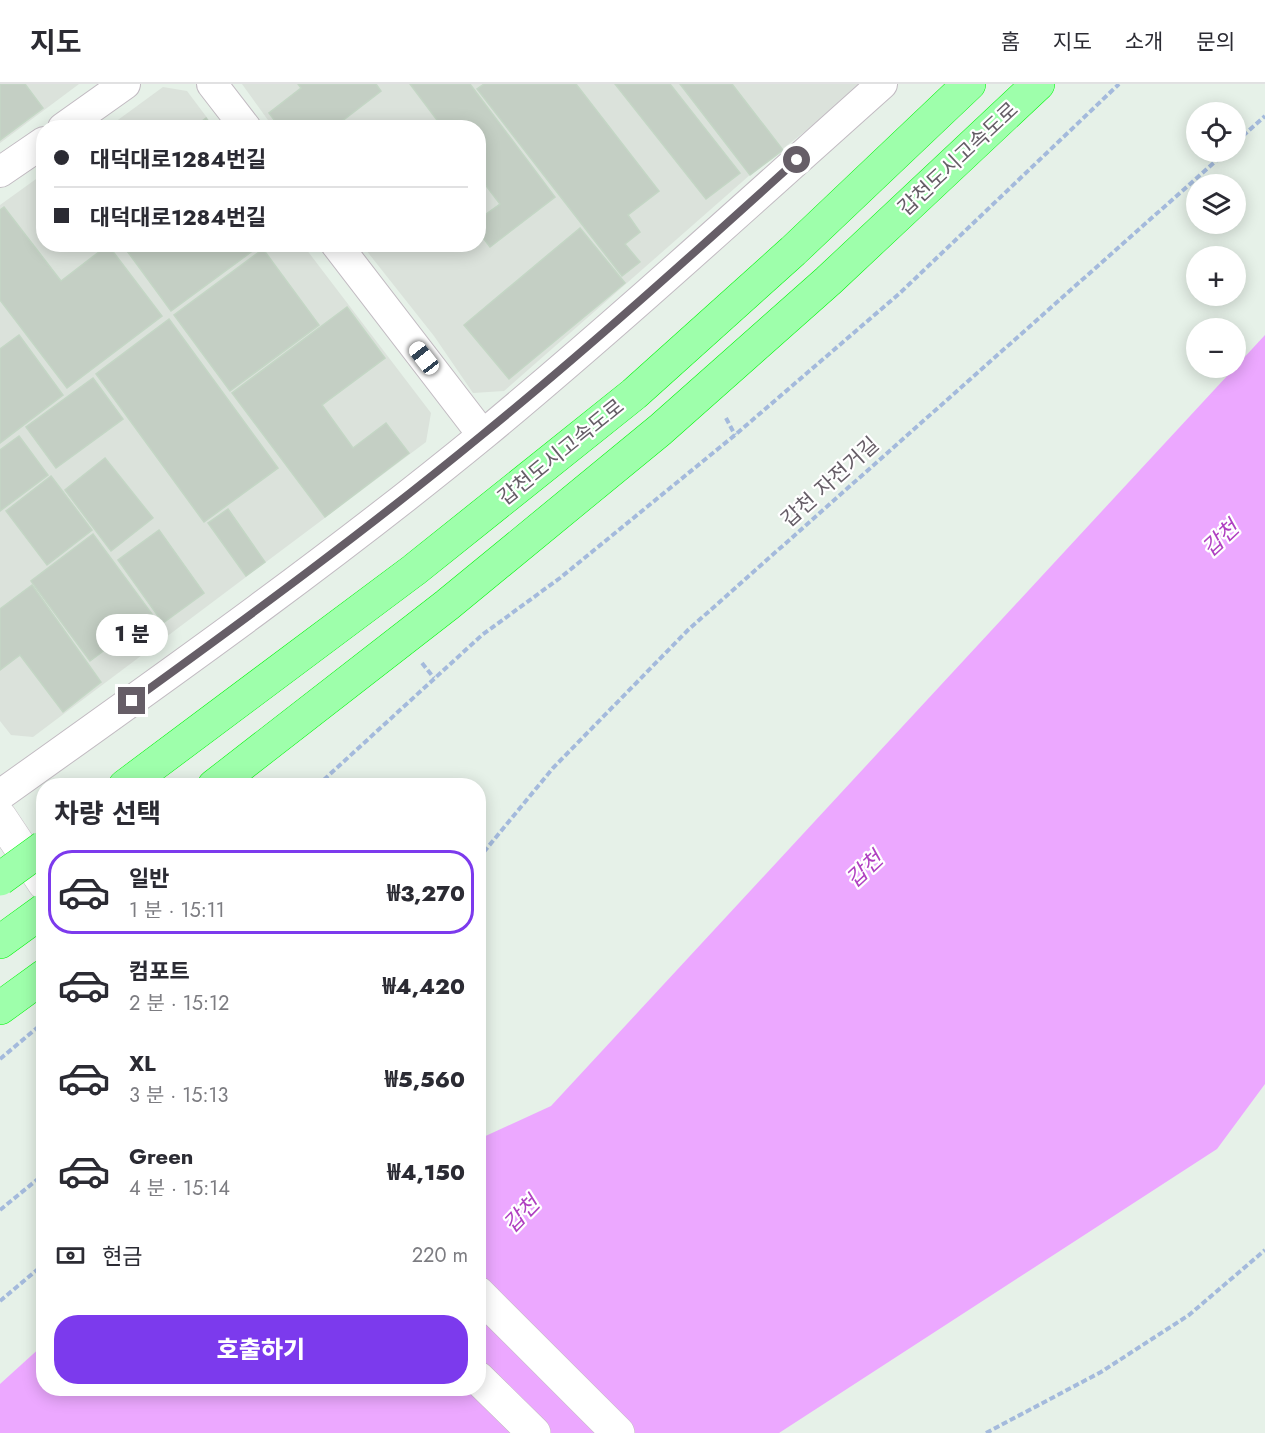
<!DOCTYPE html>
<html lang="ko">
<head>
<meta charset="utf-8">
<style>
	body { margin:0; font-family:Jost,"Noto Sans KR",sans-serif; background:#f2f2f3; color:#2b2b33; height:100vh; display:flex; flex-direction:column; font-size:22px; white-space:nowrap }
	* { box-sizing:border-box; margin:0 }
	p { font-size:20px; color:#7c7c81 }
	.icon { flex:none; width:33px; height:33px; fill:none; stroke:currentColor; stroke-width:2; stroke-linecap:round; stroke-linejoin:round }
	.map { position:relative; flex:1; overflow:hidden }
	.drawer { position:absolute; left:36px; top:694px; width:450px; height:618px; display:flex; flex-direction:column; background:#fff; border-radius:24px; box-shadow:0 3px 15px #0003 }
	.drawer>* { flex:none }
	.guide { position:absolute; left:36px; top:36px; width:450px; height:132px; border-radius:24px; box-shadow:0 3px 15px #0003; display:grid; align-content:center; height:132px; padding:0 18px; background:#fff }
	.controls { position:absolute; left:1186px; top:18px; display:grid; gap:12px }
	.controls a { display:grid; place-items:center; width:60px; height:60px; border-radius:50%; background:#fff; box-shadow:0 3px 15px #0003; font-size:30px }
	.end { position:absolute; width:27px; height:27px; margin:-14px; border:8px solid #665e67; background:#fff; box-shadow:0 0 0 3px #fff }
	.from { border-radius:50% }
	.bubble { position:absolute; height:42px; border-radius:21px; background:#fff; box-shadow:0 3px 15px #0003; font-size:20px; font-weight:800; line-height:42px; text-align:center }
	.car { position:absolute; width:18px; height:36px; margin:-18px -9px; border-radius:8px; box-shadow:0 0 4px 2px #0007; background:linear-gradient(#fff 24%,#345 0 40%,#fff 0 76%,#345 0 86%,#fff 0) }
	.guide b { display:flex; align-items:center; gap:21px; height:57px; font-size:22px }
	.guide b+b { border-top:2px solid #e1e1e2 }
	.guide i { width:15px; height:15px; background:#2b2b33 }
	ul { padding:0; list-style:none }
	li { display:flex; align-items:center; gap:18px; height:84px; margin:0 12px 9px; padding:0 6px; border:3px solid transparent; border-radius:24px }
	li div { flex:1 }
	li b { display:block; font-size:22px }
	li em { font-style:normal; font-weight:800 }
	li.selected { border-color:#7c3aed }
	li>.icon { width:54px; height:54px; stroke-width:1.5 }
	h2 { padding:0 18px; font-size:27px; line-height:72px }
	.pay { display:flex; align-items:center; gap:15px; height:66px; padding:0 18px; font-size:22px }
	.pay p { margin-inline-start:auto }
	.cta { display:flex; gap:12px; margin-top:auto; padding:12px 18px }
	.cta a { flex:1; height:69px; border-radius:24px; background:#7c3aed; color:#fff; font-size:24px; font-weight:800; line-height:69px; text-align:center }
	header { display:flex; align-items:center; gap:36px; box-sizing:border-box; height:84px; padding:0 30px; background:#fff; border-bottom:2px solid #e1e1e2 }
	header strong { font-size:28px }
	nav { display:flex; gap:33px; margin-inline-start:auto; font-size:21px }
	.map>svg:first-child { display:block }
</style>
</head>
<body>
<header>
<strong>지도</strong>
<nav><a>홈</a><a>지도</a><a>소개</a><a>문의</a></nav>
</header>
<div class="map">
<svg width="1265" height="1349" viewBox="0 0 1265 1349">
	<rect width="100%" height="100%" fill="#e6f1e8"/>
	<g fill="#dbe2db">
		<polygon points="0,0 79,0 0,59"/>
		<polygon points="242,0 865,0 751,90 504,307 473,309 434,252 362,161 478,160 478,44 273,43"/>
		<polygon points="163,3 187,7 214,43 107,44"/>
		<polygon points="43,90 44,160 303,161 431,329 426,358 33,653 11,651 0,637 0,121"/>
	</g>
	<polygon fill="#eca8ff" points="1265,251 1265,1000 1217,1065 779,1349 0,1349 0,1300 43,1261 44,1305 478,1305 479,1055 551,1022"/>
	<g fill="#c4cfc4" stroke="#c4d6c5" stroke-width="1.5">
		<polygon points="0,0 25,0 43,24 0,56"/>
		<polygon points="298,0 376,0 381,7 333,44 280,44 269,29 301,4"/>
		<polygon points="410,0 470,0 555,113 490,163 478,147 478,136 500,120 478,91 478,44 443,44"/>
		<polygon points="484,0 576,0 659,107 628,131 640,148 625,160 640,178 622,192 477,5"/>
		<polygon points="615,0 670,0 740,89 706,115"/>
		<polygon points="680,0 732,0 783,66 750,91"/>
		<polygon points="206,34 213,44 193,44"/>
		<polygon points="4,123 61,197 108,161 162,232 67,304 0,216 0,126"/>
		<polygon points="580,144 625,199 509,295 464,241"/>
		<polygon points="122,160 262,160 171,227"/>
		<polygon points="263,165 319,241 230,307 174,231"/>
		<polygon points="347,223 385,274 322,321 353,364 386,339 409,369 325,433 232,309"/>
		<polygon points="169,235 278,384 204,438 96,290"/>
		<polygon points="19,251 63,311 0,359 0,265"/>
		<polygon points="93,294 123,335 56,384 26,343"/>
		<polygon points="19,352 48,391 0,427 0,366"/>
		<polygon points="105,374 153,434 111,467 65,406"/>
		<polygon points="51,392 92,446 47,481 6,427"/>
		<polygon points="228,425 265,478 246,492 208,439"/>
		<polygon points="159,446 204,509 163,539 118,476"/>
		<polygon points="93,450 152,530 90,577 31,497"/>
		<polygon points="32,501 101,598 63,628 20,571 0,586 0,525"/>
	</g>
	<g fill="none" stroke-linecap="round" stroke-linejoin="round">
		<g stroke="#c2bbc2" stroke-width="32">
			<g id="minor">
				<polyline points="212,0 246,44"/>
				<polyline points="63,44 125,0"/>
				<polyline points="0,88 44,58"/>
				<polyline points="336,160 482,350"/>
				<path d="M0,711C164,594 328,478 484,350C620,237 750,118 882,0"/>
			</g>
		</g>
		<g stroke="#c2bbc2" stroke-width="34">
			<g id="tertiary">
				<polyline points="478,1209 618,1349"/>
				<polyline points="478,1294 534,1349"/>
			</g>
		</g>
		<g stroke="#c7bfc7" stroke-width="34">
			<polyline id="secondary" points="0,733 44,799"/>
		</g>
		<g stroke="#00f70a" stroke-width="34">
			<g id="trunk">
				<polyline points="125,702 414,486 634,310 793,167 969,0"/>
				<polyline points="214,702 447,521 660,346 828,197 1038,0"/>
				<polyline points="0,858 44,826"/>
				<polyline points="0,924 44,892"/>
			</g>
		</g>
		<g stroke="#a4badc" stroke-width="4" stroke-dasharray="6 3" stroke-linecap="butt">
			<polyline points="1236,58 1265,32"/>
			<polyline points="726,334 735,351"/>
			<polyline points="422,579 434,594"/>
			<polyline points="317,702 482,551 560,494 735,351 900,209 1119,0"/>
			<polyline points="478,775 553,684 688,546 1226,68"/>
			<polyline points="0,975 44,938"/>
			<polyline points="0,1126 44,1090"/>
			<polyline points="0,1217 44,1180"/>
			<polyline points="986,1349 1101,1288 1189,1231 1265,1166"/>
		</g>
		<use href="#minor" stroke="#fff" stroke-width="30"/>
		<use href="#tertiary" stroke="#fff" stroke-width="33"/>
		<use href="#secondary" stroke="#fff" stroke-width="33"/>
		<use href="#trunk" stroke="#9effab" stroke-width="33"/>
		<g stroke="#00f70a" stroke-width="34" stroke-linecap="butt">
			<polyline id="trunk-bridge" points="0,795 44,763"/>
		</g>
		<use href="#trunk-bridge" stroke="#9effab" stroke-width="33"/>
	</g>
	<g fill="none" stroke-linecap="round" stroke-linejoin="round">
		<path stroke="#665e67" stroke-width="8" d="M132,617C251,531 369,444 482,351C590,263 694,169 797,76"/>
	</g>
	<g text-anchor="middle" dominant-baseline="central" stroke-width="4.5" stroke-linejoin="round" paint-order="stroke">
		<g font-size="21" fill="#665e67" stroke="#fff">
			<text transform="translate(958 75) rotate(-43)">갑천도시고속도로</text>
			<text transform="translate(561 368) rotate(-39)">갑천도시고속도로</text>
			<text transform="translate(830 398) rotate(-42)">갑천 자전거길</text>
		</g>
		<g font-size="22" font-style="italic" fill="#b040c1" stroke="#fff">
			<text transform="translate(1220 454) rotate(-43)">갑천</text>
			<text transform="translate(864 785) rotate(-43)">갑천</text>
			<text transform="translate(521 1130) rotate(-46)">갑천</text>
		</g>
	</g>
</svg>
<div class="controls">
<a><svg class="icon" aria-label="locate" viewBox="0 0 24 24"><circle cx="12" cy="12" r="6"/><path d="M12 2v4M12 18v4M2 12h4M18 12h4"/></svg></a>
<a><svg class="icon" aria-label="layers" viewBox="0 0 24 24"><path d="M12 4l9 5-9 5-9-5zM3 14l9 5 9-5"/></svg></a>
<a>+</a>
<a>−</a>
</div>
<i class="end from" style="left:797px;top:76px"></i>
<i class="end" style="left:132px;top:617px"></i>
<div class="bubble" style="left:96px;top:530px;width:72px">1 분</div>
<i class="car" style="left:424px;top:274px;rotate:322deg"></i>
<div class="guide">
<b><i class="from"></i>대덕대로1284번길</b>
<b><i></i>대덕대로1284번길</b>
</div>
<section class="drawer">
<h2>차량 선택</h2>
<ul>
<li class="selected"><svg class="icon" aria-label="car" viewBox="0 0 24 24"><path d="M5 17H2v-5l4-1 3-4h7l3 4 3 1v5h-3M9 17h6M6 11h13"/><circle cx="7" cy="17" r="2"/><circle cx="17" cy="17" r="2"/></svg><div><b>일반</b><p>1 분 · 15:11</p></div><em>₩3,270</em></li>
<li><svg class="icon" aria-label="car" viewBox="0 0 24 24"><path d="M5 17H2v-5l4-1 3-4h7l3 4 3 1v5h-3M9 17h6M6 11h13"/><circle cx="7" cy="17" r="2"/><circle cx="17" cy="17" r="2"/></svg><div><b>컴포트</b><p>2 분 · 15:12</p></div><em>₩4,420</em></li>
<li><svg class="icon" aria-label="car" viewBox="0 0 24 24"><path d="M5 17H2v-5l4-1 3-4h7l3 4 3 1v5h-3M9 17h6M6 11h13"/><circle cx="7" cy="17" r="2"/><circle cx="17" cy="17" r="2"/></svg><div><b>XL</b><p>3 분 · 15:13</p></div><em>₩5,560</em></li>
<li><svg class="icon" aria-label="car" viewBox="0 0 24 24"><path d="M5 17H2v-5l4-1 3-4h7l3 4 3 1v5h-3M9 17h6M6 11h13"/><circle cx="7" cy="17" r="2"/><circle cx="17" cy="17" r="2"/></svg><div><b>Green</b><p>4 분 · 15:14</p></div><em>₩4,150</em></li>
</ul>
<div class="pay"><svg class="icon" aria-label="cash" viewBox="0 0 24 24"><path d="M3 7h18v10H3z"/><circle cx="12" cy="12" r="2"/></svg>현금<p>220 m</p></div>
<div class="cta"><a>호출하기</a></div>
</section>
</div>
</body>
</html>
